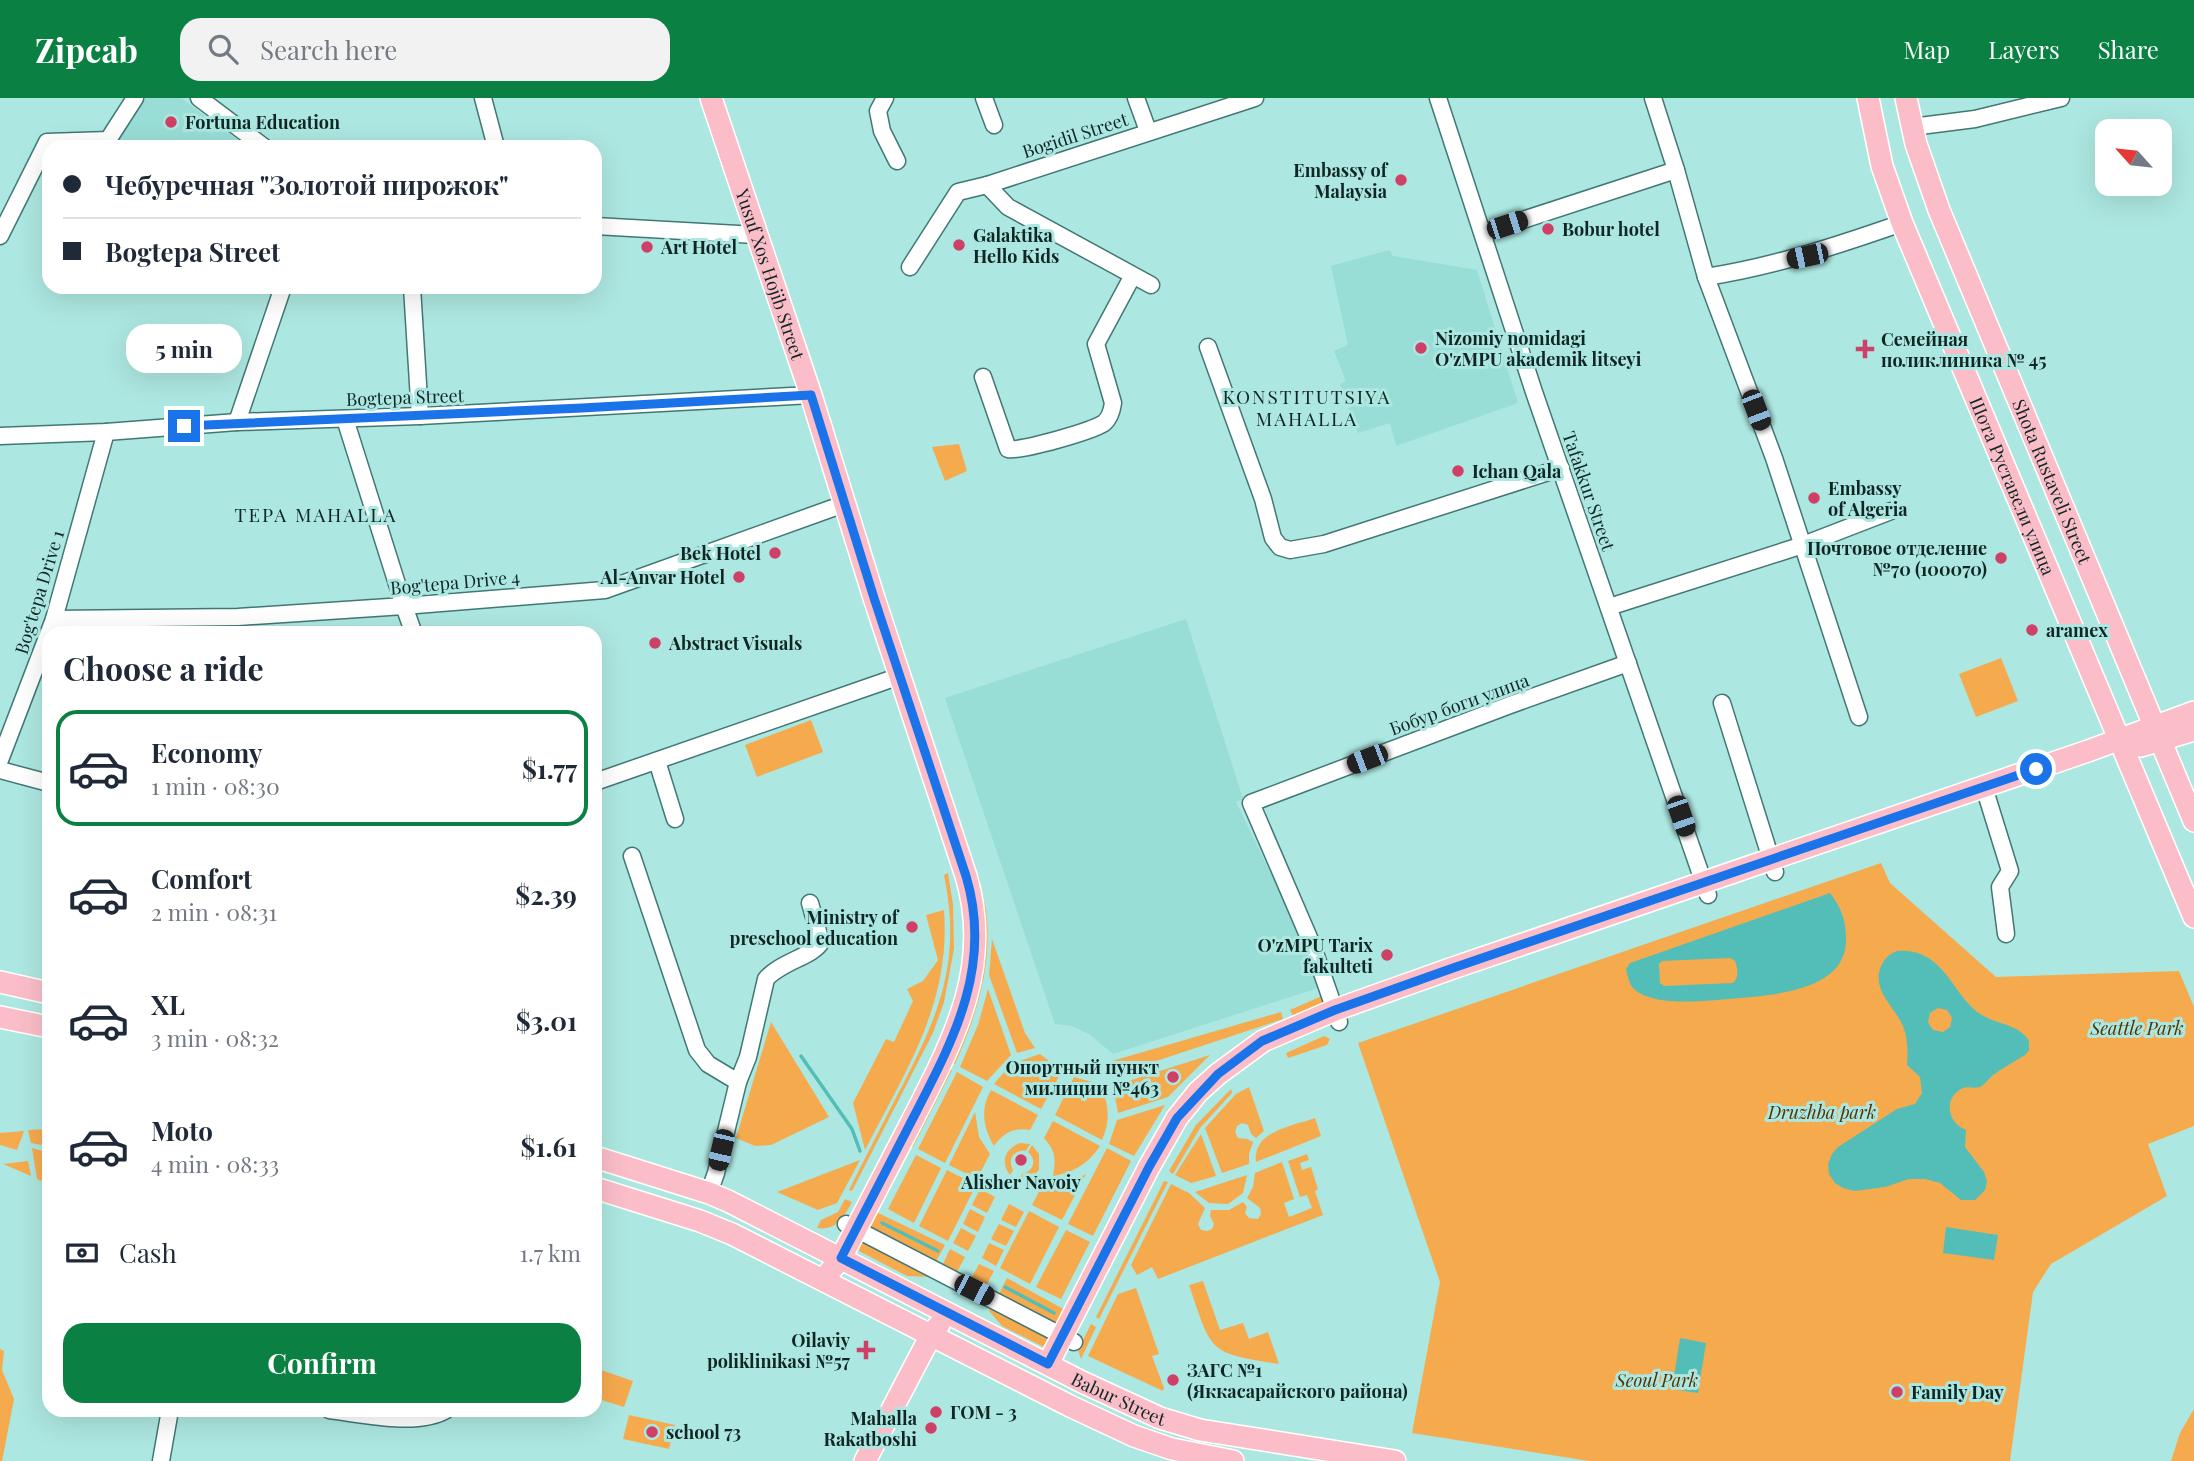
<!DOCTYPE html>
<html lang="en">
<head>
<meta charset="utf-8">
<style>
	body { margin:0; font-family:"Playfair Display",serif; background:#f2f2f3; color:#1f2937; height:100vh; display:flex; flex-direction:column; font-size:26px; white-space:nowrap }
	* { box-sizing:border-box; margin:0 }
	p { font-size:23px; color:#747a83 }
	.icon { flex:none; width:38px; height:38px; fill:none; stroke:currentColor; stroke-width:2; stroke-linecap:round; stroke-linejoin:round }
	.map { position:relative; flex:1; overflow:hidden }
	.side { position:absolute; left:42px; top:528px; width:560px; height:791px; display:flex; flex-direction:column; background:#fff; border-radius:21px; box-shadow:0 7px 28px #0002 }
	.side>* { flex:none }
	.hud { position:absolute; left:42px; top:42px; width:560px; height:154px; border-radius:21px; box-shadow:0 7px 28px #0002; display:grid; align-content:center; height:154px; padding:0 21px; background:#fff }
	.needle { width:46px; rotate:297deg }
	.buttons { position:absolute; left:2095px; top:21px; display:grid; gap:14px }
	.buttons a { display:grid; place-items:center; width:77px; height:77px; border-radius:14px; background:#fff; box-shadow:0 7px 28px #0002; font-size:35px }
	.end { position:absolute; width:32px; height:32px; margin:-16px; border:9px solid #1a73e8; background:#fff; box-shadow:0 0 0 4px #fff }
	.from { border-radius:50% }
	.bubble { position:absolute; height:49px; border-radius:21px; background:#fff; box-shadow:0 7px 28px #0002; font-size:23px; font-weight:700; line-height:49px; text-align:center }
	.car { position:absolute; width:21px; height:42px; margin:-21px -10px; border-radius:9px; box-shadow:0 0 5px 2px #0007; background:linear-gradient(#222 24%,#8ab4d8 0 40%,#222 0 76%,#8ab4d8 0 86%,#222 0) }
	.hud b { display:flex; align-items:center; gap:24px; height:66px; font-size:26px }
	.hud b+b { border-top:2px solid #e0e1e3 }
	.hud i { width:18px; height:18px; background:#1f2937 }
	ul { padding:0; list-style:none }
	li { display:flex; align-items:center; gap:21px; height:116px; margin:0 14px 10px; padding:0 7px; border:4px solid transparent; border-radius:21px }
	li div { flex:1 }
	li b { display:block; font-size:26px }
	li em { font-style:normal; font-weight:700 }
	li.selected { border-color:#0b8043 }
	li>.icon { width:63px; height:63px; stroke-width:1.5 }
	h2 { padding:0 21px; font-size:32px; line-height:84px }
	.pay { display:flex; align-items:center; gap:18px; height:77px; padding:0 21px; font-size:26px }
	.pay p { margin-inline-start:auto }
	.button { display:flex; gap:14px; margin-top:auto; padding:14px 21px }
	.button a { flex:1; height:80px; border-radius:21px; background:#0b8043; color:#fff; font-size:28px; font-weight:700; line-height:80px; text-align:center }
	header { display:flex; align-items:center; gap:42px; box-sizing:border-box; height:98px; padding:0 35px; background:#0b8043; color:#fff }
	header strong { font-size:33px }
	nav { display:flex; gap:38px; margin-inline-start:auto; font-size:24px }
	.search { width:490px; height:63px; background:#f2f2f3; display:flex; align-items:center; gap:18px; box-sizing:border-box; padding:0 24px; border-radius:21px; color:#747a83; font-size:26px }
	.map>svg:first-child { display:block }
</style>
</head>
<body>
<header>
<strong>Zipcab</strong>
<div class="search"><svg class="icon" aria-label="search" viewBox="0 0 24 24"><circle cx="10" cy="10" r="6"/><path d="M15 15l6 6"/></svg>Search here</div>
<nav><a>Map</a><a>Layers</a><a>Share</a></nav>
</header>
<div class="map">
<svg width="2194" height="1363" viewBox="0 0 2194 1363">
	<rect width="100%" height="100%" fill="#ade7e1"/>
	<g fill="#99ddd7">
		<polygon points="145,0 181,0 247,49 116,49 114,48"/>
		<polygon points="1389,152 1393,158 1477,172 1518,305 1396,348 1390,325 1358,335 1340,286 1346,283 1334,253 1348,247 1331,168"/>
		<polygon points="1186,521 1243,701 1236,704 1282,799 1321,889 1113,956 1089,936 1072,928 1055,926 945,600"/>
	</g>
	<g fill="#f6aa4e">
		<polygon points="959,346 967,373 945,383 932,349"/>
		<polygon points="2001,560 2018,603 1976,619 1959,576"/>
		<polygon points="811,622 823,654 757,679 745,647"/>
		<polygon points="1881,765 1890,785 1996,879 2179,873 2194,909 2194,1028 2148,1046 2167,1098 2051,1166 2033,1194 2010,1363 1589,1363 1412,1335 1440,1184 1358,945"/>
		<path d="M948,775L953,807L954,851L944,904L933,935L852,1093L849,1092C866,1058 883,1025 900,992C939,917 962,864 944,777Z"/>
		<path d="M980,798C987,805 986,814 987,823C991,873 975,921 955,966L951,965Z"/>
		<path d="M944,812C951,906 906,972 865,1052L853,1005L886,941L894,944L913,903L907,891L923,883L938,862L926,817Z"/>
		<polygon points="992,841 1025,935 1035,950 1017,955 989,877"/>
		<polygon points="988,891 1011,957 987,983 960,969 978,927"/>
		<polygon points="1324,897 1326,902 1317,909 1293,918 1290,912"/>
		<polygon points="1281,914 1283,921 1114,977 1105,965"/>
		<polygon points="771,924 829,1019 771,1047 755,1048 736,1040"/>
		<polygon points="1324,938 1330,941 1327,947 1288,960 1286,955"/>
		<polygon points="1040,956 1062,973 1041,1011 994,986 1011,966"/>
		<polygon points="1210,957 1168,999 1118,1015 1113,988"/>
		<polygon points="948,970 952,972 913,1049 908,1047"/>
		<polygon points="957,974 983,989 945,1065 918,1051"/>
		<path d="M1074,979L1099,986C1109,1004 1111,1022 1102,1042L1055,1017Z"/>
		<polygon points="1249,989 1264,1033 1256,1040 1251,1036 1248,1027 1242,1025 1237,1028 1235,1034 1238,1040 1247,1041 1253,1044 1249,1056 1249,1066 1222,1075 1205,1030 1236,996"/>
		<polygon points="1231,991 1232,995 1200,1030 1173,1076 1169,1073 1196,1027"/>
		<path d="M991,992L1038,1017L1030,1032C1014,1029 1003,1035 994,1048C983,1029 980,1011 991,992Z"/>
		<polygon points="1165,1007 1134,1058 1109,1046 1117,1022"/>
		<polygon points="975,1014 979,1039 990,1056 977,1081 949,1067"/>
		<path d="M1315,1020L1321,1038L1256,1064C1252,1033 1293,1028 1315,1020Z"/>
		<path d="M1053,1023L1100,1048C1088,1066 1074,1074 1053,1078C1056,1062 1056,1053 1044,1040Z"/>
		<polygon points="49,1031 47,1048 31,1045 28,1032"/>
		<polygon points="24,1033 17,1052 0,1047 0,1035"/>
		<polygon points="1201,1036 1216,1078 1191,1085 1175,1077"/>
		<path d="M1020,1045L1030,1046L1026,1053C1014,1051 1007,1061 1013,1072L1010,1077C1000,1064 1005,1051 1020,1045Z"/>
		<path d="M1032,1047L1039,1056V1072L1031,1080L1020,1082L1022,1076C1034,1073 1037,1062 1028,1054Z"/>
		<polygon points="32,1050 49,1055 47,1085 37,1081"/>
		<polygon points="1107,1050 1131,1063 1093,1138 1068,1126"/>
		<polygon points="1307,1056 1309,1062 1300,1065 1302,1072 1311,1069 1318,1091 1315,1093 1323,1117 1158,1181 1152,1169 1137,1177 1131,1167 1171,1086 1189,1095 1205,1110 1198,1126 1201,1132 1207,1133 1212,1131 1214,1126 1210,1118 1211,1112 1229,1112 1243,1104 1247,1109 1245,1115 1249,1120 1258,1121 1261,1116 1260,1110 1247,1100 1253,1089 1255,1075 1282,1064 1294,1101 1284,1105 1289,1119 1312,1110 1307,1097 1300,1099 1288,1063"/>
		<polygon points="916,1057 941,1070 914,1125 888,1111"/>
		<polygon points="860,1062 837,1105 818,1112 777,1094"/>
		<polygon points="28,1063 31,1078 3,1066"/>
		<polygon points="947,1072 976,1087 948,1143 919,1128"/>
		<polygon points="1086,1076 1062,1122 1032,1107 1041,1090 1063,1088"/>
		<polygon points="1247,1077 1243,1095 1228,1106 1209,1105 1195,1094"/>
		<polygon points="1164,1083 1168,1084 1099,1221 1096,1219"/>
		<polygon points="980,1091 995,1099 987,1115 972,1107"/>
		<path d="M845,1101L852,1104C844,1119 836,1133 817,1130L821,1122L838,1114Z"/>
		<polygon points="1009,1106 1024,1114 1016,1129 1001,1122"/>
		<polygon points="970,1111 985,1119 978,1134 963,1126"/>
		<polygon points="874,1113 945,1147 935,1165 872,1133 869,1128"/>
		<polygon points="1029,1113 1059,1129 1030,1186 1000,1170"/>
		<polygon points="999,1126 1014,1133 1006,1148 991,1141"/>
		<polygon points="961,1130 976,1138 968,1153 953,1145"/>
		<polygon points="1066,1132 1090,1144 1061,1201 1036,1189"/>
		<polygon points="860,1142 930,1179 907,1178 859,1153 857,1151"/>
		<polygon points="989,1145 1004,1152 996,1168 982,1160"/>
		<polygon points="950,1151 965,1159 957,1174 943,1166"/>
		<polygon points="979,1166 994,1173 986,1188 971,1181"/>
		<polygon points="1007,1180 1067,1213 1059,1223 1053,1225 999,1196"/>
		<path d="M1203,1183L1220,1232L1243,1225L1249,1241L1268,1234L1279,1266C1207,1255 1212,1254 1189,1187Z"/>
		<polygon points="1136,1190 1159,1256 1152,1258 1164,1290 1163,1293 1088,1258 1118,1196"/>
		<polygon points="991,1209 1052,1242 1047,1249 1044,1249 1002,1228 989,1213"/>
		<polygon points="1091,1226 1096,1229 1081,1261 1078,1252"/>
		<polygon points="0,1251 4,1253 2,1272 14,1301 2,1363 0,1363"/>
		<polygon points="595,1270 633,1283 624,1309 595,1300"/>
		<polygon points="2194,1311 2194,1363 2171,1363 2180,1335"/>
		<polygon points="629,1317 675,1327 669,1351 623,1341"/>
	</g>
	<g fill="#53beb7" fill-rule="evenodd">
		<path d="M1830,795C1841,809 1846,822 1846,840C1848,895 1768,897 1729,901C1705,903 1653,909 1634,891C1629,887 1628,878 1626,871L1630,865ZM1730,860L1735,863C1738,871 1739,880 1733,885L1664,888L1660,885L1659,866L1662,863Z"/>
		<path d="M1897,853C1945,849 1952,899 1982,917C1998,927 2019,926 2029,943V952L2025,957C2014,964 2002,970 1992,978C1989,981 1983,988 1980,989C1975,991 1969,988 1963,990C1943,999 1947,1025 1966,1032L1965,1049L1984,1074L1987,1083L1985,1092L1975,1102H1961L1940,1085L1925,1081H1909L1885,1089L1855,1093L1843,1090L1835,1085L1829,1076L1828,1066L1832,1056L1838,1049L1897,1011L1915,1006L1922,995L1920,979L1907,967C1908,954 1908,941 1903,928C1894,908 1871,892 1881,868C1885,860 1889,856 1897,853ZM1938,910L1947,912L1952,920L1950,929L1943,934L1933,932L1928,924L1930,915Z"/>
		<polygon points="1946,1129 1998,1137 1994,1162 1943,1155"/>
		<polygon points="1680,1240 1706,1245 1698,1295 1672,1291"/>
	</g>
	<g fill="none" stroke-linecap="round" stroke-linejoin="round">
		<g stroke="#53beb7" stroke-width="3.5">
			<polyline points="801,958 852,1031 860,1053"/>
			<polyline points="882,1125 938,1153"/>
			<polyline points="1005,1189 1054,1215"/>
		</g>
		<g stroke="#417874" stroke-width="19">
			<g id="minor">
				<polyline points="199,0 264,49"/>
				<polyline points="483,0 496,49"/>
				<polyline points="885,0 878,13 882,33 897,63"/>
				<polyline points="984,0 994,27"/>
				<polyline points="1136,0 1148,33"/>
				<polyline points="1438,0 1534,294 1708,797"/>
				<polyline points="1653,0 1676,72 1706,179 1774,360 1859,619"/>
				<polyline points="1912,29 1975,21 2061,0"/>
				<polyline points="987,87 1255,0"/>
				<polyline points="595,128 756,137"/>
				<polyline points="1483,135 1676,72"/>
				<polyline points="0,138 47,44 108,42 135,0"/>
				<polyline points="910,169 958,94 987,87 1008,109 1151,187"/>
				<path d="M1706,179C1775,168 1836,148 1902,125"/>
				<polyline points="412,189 420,318"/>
				<polyline points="1208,249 1263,401 1273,440 1280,449 1290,452 1324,446 1561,370"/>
				<path d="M983,279L1008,351C1023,353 1092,333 1104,325C1110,320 1112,312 1113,305L1096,246L1132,179"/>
				<polyline points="345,321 404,508 414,536"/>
				<polyline points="237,324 283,189"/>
				<polyline points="0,338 106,334 237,324 420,318 811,297"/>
				<polyline points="1609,509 1803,447 1891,413"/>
				<polyline points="54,521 238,519 404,508 605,492 844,406"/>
				<polyline points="1722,605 1775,774"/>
				<polyline points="0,662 54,521 106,334"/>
				<polyline points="657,663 675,721"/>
				<polyline points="0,672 49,685"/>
				<polyline points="595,684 900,578"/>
				<polyline points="1984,689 2010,773 2000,789 2006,836"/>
				<polyline points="632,758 697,952 708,966 738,984 716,1075 709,1095"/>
				<polyline points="1339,924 1313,849 1251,705 1510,607 1628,565"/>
				<path d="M738,984L748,959L766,881C780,864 814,858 821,844L810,805"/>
				<polyline points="846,1126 1074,1244"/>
				<path d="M329,1312C362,1316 417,1329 446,1312"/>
				<polyline points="161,1363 170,1312"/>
			</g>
		</g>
		<g stroke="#fff" stroke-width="24">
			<g id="major">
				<path id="s1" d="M711,0L811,297L874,500L966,778C994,871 951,946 910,1027C887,1071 864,1116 841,1160L823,1182"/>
				<path id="s2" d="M1868,0L1882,68L1902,125L2194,819"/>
				<path id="s3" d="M1906,0L1916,46L1939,112L2194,723"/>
				<polyline points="2141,648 2194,632"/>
				<polyline points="0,884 49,895"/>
				<polyline points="0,919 49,929"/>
				<path id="s4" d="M595,1059L709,1095L728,1103L1082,1284L1160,1320L1200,1332L1395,1363"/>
				<polyline points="595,1090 700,1123 732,1136 1070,1308 1134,1338 1172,1351 1233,1363"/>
				<polyline points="1048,1266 1149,1069 1177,1020 1198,994 1218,976 1263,943 1335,912 1453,870 2088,653 2194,614"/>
				<polyline points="865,1363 931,1237 939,1227"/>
			</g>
		</g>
		<use href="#minor" stroke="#fff" stroke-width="16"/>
		<use href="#major" stroke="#fbbec9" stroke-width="21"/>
	</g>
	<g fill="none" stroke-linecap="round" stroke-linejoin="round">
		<path stroke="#1a73e8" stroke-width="9" d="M184,328L582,310L811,297L874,500L966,778C994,871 951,946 910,1026C887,1071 864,1116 841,1160L1048,1266L1149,1069L1177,1020L1218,976L1262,943L1335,912L1453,870L2036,671"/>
	</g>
	<g fill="#cf4066" stroke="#ade7e1" stroke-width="2.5">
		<circle cx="171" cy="24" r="7"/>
		<circle cx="1401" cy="82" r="7"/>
		<circle cx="1548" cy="131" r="7"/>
		<circle cx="959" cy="147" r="7"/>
		<circle cx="647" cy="149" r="7"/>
		<circle cx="1421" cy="250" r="7"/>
		<path d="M1861.5 240.5h7v7h7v7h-7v7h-7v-7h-7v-7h7z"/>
		<circle cx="1458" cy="373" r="7"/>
		<circle cx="1814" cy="400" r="7"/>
		<circle cx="775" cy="455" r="7"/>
		<circle cx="2001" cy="460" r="7"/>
		<circle cx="739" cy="479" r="7"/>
		<circle cx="2032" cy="532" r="7"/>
		<circle cx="655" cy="545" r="7"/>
		<circle cx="912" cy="829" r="7"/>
		<circle cx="1387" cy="857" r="7"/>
		<circle cx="1173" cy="979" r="7"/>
		<circle cx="1021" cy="1062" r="7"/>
		<path d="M862.5 1241.5h7v7h7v7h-7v7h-7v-7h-7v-7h7z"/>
		<circle cx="1173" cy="1282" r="7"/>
		<circle cx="1897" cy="1294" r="7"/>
		<circle cx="936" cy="1314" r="7"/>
		<circle cx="931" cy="1330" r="7"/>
		<circle cx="652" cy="1334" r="7"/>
	</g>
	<g text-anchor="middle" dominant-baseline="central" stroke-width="6" stroke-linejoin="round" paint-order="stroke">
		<g font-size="18" font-weight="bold" fill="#0f2625" stroke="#ade7e1" text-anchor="start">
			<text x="185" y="24">Fortuna Education</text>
			<text x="1387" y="72" text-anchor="end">Embassy of<tspan x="1387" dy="21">Malaysia</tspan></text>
			<text x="1562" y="131">Bobur hotel</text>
			<text x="973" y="137">Galaktika<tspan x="973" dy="21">Hello Kids</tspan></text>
			<text x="661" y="149">Art Hotel</text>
			<text x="1435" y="240">Nizomiy nomidagi<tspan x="1435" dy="21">O'zMPU akademik litseyi</tspan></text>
			<text x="1881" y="241">Семейная<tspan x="1881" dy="21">поликлиника № 45</tspan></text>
			<text x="1472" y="373">Ichan Qala</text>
			<text x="1828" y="390">Embassy<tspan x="1828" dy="21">of Algeria</tspan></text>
			<text x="1987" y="450" text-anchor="end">Почтовое отделение<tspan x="1987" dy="21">№70 (100070)</tspan></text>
			<text x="761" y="455" text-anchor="end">Bek Hotel</text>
			<text x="725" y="479" text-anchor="end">Al-Anvar Hotel</text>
			<text x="2046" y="532">aramex</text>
			<text x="669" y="545">Abstract Visuals</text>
			<text x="898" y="819" text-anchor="end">Ministry of<tspan x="898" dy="21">preschool education</tspan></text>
			<text x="1373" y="847" text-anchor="end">O'zMPU Tarix<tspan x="1373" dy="21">fakulteti</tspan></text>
			<text x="1159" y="969" text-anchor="end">Опортный пункт<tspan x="1159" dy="21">милиции №463</tspan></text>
			<text x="1021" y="1084" text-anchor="middle">Alisher Navoiy</text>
			<text x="850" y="1242" text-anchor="end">Oilaviy<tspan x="850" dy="21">poliklinikasi №57</tspan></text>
			<text x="1187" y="1272">ЗАГС №1<tspan x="1187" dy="21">(Яккасарайского района)</tspan></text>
			<text x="1911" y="1294">Family Day</text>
			<text x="950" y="1314">ГОМ - 3</text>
			<text x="917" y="1320" text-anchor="end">Mahalla<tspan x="917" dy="21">Rakatboshi</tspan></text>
			<text x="666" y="1334">school 73</text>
		</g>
		<g font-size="18" fill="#0f2625" stroke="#ade7e1">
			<text transform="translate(1075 37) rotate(-18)">Bogidil Street</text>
			<text stroke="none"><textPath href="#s1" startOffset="186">Yusuf Xos Hojib Street</textPath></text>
			<text transform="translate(405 299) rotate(-2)">Bogtepa Street</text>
			<text stroke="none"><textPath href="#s3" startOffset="411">Shota Rustaveli Street</textPath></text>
			<text stroke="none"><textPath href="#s2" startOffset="415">Шота Руставели улица</textPath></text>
			<text transform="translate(1589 393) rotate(71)">Tafakkur Street</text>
			<text transform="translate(455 484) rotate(-5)">Bog'tepa Drive 4</text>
			<text transform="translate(39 494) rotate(-73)">Bog'tepa Drive 1</text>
			<text transform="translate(1459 606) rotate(-20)">Бобур боги улица</text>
			<text stroke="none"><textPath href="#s4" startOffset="578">Babur Street</textPath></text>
		</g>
		<g font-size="18" font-style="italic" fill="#563300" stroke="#ade7e1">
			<text x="2137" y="930">Seattle Park</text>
			<text x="1822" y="1014">Druzhba park</text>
			<text x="1657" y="1282">Seoul Park</text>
		</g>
		<g font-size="19" letter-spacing="2" fill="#0f2625" stroke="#ade7e1">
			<text x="1307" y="298">KONSTITUTSIYA<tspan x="1307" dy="22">MAHALLA</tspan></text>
			<text x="316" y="416">TEPA MAHALLA</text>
		</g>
	</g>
</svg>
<div class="buttons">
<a><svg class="needle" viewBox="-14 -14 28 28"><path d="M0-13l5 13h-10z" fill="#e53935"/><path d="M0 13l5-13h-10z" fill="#747a83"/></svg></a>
</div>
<i class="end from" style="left:2036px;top:671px"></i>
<i class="end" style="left:184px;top:328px"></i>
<div class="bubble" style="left:126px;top:226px;width:116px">5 min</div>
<i class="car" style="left:1507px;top:127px;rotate:72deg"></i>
<i class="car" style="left:1807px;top:158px;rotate:258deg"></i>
<i class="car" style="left:1756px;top:312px;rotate:159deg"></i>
<i class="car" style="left:1367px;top:661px;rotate:249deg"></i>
<i class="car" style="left:1681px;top:718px;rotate:161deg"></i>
<i class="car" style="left:721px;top:1052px;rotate:193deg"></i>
<i class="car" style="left:974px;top:1192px;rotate:117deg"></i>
<div class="hud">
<b><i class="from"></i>Чебуречная &quot;Золотой пирожок&quot;</b>
<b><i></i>Bogtepa Street</b>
</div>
<section class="side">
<h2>Choose a ride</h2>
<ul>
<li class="selected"><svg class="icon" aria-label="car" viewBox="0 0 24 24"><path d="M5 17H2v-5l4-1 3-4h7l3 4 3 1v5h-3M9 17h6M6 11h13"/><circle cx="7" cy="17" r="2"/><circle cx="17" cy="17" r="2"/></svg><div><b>Economy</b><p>1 min · 08:30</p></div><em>$1.77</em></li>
<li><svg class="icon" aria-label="car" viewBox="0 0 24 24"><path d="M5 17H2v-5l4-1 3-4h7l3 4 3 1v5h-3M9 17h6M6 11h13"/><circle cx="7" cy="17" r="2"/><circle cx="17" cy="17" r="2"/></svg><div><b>Comfort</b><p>2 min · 08:31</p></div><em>$2.39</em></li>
<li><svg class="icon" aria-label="car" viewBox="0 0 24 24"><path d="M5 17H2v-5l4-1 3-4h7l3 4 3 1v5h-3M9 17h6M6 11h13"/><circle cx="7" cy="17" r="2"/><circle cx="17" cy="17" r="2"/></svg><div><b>XL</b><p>3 min · 08:32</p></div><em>$3.01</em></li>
<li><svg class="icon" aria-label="car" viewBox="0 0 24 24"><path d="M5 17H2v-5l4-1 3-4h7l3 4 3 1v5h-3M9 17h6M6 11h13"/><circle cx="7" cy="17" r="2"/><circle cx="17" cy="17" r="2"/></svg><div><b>Moto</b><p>4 min · 08:33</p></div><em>$1.61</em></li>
</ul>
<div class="pay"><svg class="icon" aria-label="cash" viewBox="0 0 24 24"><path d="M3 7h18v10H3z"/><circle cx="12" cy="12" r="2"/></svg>Cash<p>1.7 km</p></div>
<div class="button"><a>Confirm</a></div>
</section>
</div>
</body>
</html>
